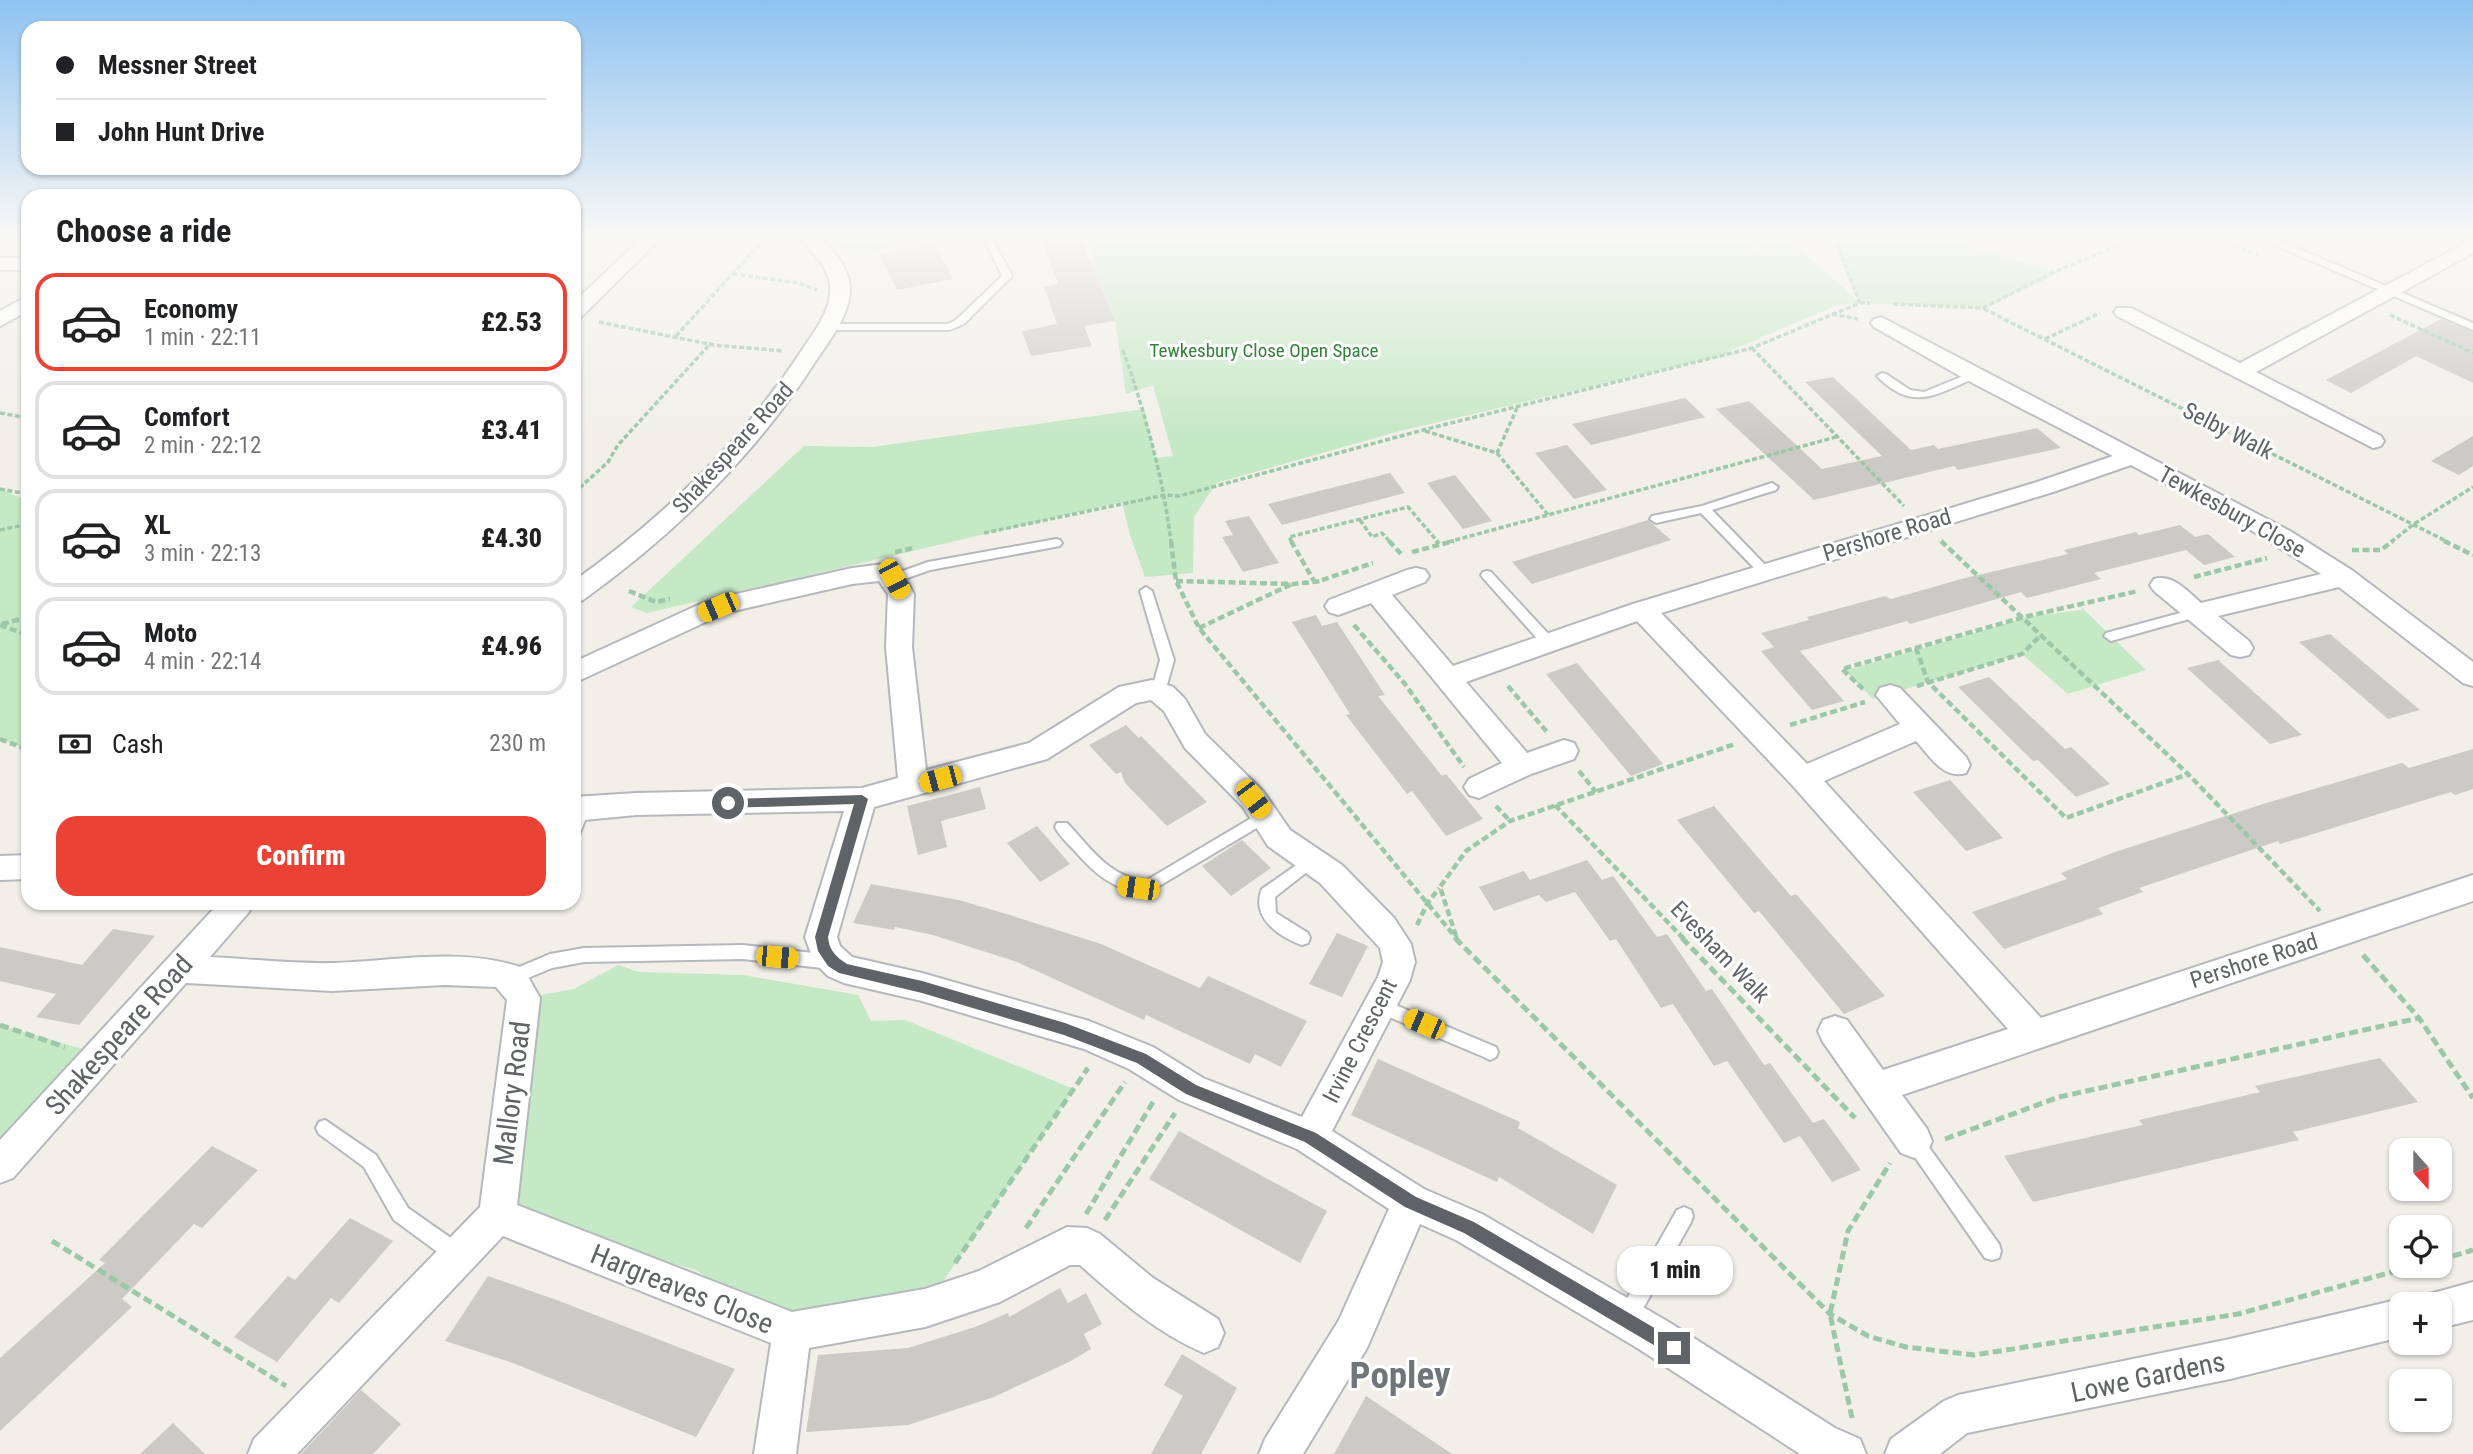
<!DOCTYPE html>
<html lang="en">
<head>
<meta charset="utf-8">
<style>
	body { margin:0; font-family:"Roboto Condensed",sans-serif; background:#f6f6f6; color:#202124; height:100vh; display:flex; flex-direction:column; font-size:26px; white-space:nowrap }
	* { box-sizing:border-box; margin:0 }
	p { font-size:23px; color:#757577 }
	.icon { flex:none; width:38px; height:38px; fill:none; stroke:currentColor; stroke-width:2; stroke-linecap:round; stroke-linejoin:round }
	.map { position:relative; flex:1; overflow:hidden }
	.panel { position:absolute; left:21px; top:189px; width:560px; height:721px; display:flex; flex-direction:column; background:#fff; border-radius:21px; box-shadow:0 2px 5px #0004 }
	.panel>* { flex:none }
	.guide { position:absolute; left:21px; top:21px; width:560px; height:154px; border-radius:21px; box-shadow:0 2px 5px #0004; display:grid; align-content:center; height:154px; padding:0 35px; background:#fff }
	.needle { width:46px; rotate:159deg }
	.tools { position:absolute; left:2389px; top:1138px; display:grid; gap:14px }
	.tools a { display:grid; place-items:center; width:63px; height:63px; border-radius:14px; background:#fff; box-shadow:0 2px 5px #0004; font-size:35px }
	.end { position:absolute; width:32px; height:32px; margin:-16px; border:9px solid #5f6368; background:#fff; box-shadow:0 0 0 4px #fff }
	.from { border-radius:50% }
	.bubble { position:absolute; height:49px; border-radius:21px; background:#fff; box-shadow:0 2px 5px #0004; font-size:23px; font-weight:800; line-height:49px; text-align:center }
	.car { position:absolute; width:21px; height:42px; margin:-21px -10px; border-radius:9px; box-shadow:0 0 5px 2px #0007; background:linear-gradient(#f5c518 24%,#345 0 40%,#f5c518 0 76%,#345 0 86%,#f5c518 0) }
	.guide b { display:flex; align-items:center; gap:24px; height:66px; font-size:26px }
	.guide b+b { border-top:2px solid #e0e0e0 }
	.guide i { width:18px; height:18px; background:#202124 }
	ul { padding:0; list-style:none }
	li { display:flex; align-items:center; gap:21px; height:98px; margin:0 14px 10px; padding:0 21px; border:4px solid #e0e0e0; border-radius:21px }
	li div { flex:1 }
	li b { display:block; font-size:26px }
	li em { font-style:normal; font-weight:800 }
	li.selected { border-color:#ea4335 }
	li>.icon { width:63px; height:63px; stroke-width:1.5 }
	h2 { padding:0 35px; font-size:32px; line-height:84px }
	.pay { display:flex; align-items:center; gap:18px; height:77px; padding:0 35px; font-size:26px }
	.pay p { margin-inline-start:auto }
	.action { display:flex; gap:14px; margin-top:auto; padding:14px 35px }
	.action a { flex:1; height:80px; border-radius:21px; background:#ea4335; color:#fff; font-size:28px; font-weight:800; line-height:80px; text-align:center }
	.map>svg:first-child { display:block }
</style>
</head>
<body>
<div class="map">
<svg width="2473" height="1454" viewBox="0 0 2473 1454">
	<rect width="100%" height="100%" fill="#f1efe8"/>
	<g fill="#c5e8c5">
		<polygon points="826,236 915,236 887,250 853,258"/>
		<polygon points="1086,236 1736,236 1769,258 1742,236 1785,236 1858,301 1829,236 1932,236 2059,273 1984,308 1860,303 1838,305 1729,351 1726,355 1400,431 1216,483 1194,517 1193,573 1145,577 1130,535 1122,502 647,613 631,607 804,446 872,447 1144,409 1156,458 1173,456 1153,385 1126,394 1115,321 1094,270"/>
		<polygon points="0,489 28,501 28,750 0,739"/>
		<polygon points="2079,605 2146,670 2068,694 2022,654 1873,699 1845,671 2031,616 2082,610"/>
		<polygon points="618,965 639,972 743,975 858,995 871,1021 905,1020 1074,1089 925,1308 792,1332 696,1270 497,1215 524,998 574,989"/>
		<polygon points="0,1025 96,1053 0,1166"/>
	</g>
	<g fill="#cccac5">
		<polygon points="1080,236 1115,321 1084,326 1092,346 1031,356 1022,331 1057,324 1044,287 1058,284 1042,240"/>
		<polygon points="935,244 953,279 897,290 880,255"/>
		<polygon points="2441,319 2473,332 2473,383 2416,356 2351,393 2326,380"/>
		<polygon points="1833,377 1911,450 1934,445 1938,449 2037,428 2061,448 1958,470 1954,466 1814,500 1716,409 1749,401 1822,469 1882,456 1805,382"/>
		<polygon points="1685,398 1705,417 1591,445 1572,424"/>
		<polygon points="2473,436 2473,466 2459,475 2431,461"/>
		<polygon points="1567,445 1607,490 1574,499 1535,453"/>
		<polygon points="1390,473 1405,493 1282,525 1268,504"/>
		<polygon points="1455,475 1492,521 1463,529 1427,483"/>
		<polygon points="1249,516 1279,563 1243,572 1222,537 1233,535 1225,521"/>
		<polygon points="1648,520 1671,540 1532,584 1512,562"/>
		<polygon points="2180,525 2195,537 2208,534 2235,557 2204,565 2186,550 2094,573 2101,579 2027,598 2021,592 1910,624 1907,621 1800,651 1844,701 1812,710 1761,651 1774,647 1761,633 1809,620 1807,617 1885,596 1891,599 1965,578 2068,554 2064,550 2136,532 2139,535"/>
		<polygon points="1316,615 1322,626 1337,622 1385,695 1378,696 1442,776 1446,774 1483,819 1446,836 1412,791 1407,794 1346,715 1350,714 1292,622"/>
		<polygon points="2330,634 2420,710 2388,719 2299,642"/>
		<polygon points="2218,660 2302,735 2270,744 2187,668"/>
		<polygon points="1577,663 1663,764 1631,776 1546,674"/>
		<polygon points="1989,677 2065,749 2071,747 2110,784 2076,797 2038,760 2033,761 1958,687"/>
		<polygon points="1126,725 1139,738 1141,736 1207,802 1167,826 1125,783 1121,772 1116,774 1089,745"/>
		<polygon points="2473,749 2473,789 2455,795 2451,792 2280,844 2278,841 2139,888 2143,892 2098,908 2103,914 2004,949 1972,912 2067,879 2061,873 2115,852 2263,804 2402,763 2409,768"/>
		<polygon points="1950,780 2003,838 1966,851 1913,792"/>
		<polygon points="980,787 986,809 941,821 947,847 918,855 907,806"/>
		<polygon points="1714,806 1791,896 1796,894 1885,996 1844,1014 1759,911 1754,913 1677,820"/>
		<polygon points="1037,826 1070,864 1040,882 1007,843"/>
		<polygon points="1242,840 1271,868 1231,896 1202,866"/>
		<polygon points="1587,860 1602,880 1613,876 1657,937 1667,934 1706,991 1712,989 1764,1065 1770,1063 1813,1123 1824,1119 1861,1170 1832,1182 1800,1136 1784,1143 1727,1061 1714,1066 1673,1004 1661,1008 1616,939 1610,941 1575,892 1546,902 1539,895 1494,911 1479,887 1524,871 1530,880"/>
		<polygon points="871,884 959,900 1013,916 1101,944 1200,988 1208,976 1307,1021 1281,1067 1255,1054 1250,1064 1146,1015 1144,1020 1017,962 933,935 895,927 894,930 853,923"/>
		<polygon points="113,929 155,936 79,1025 36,1017 56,994 0,981 0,947 82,965"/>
		<polygon points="1337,933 1368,946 1342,997 1309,984"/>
		<polygon points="2380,1058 2418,1102 2293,1132 2299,1140 2033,1202 2004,1156 2143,1125 2139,1120 2260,1092 2255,1086"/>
		<polygon points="1378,1059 1520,1122 1518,1128 1617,1185 1593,1234 1499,1177 1497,1182 1351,1115"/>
		<polygon points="1179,1131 1327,1211 1300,1263 1149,1179"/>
		<polygon points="212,1146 258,1170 202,1228 194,1224 122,1299 132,1307 0,1431 0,1358 105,1263 99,1260"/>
		<polygon points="350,1218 393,1241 339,1303 331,1298 277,1362 234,1337 288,1276 295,1280"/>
		<polygon points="488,1276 554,1299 735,1369 696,1437 513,1363 445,1341"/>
		<polygon points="1060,1288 1068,1303 1086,1293 1102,1324 1084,1334 1091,1349 1069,1362 994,1397 908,1425 806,1432 818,1355 908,1348 975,1327 1008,1313 1009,1317"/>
		<polygon points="1182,1354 1237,1388 1201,1454 1151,1454 1183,1396 1164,1385"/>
		<polygon points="361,1390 401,1424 373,1454 301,1454"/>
		<polygon points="1366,1396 1452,1454 1334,1454"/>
		<polygon points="173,1423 205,1454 140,1454"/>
	</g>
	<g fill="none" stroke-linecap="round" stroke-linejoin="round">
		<g stroke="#b5b8bc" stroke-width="4">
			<g id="service">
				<polygon points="983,236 991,236 1012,276 964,324 950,330 828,330 823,327 828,324 948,324 956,320 1002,276"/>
				<polygon points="2265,237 2271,237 2473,323 2473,330 2265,241"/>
				<path d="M1973,372L1977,373V377C1937,394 1913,413 1877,376L1882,373L1886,374L1910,390L1924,392Z"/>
				<polygon points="1772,483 1778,487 1776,490 1712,510 1769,569 1771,572 1769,575 1761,575 1701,513 1656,523 1650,519 1652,516 1702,506"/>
				<polygon points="1056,539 1060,540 1062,543 1060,546 930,570 893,583 887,579 889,576 928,562"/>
				<polygon points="1487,571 1491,572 1553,639 1555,642 1553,645 1543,645 1483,578 1481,575 1483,572"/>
				<polygon points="1146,587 1152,591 1174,660 1165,692 1158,697 1151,692 1160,660 1140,591"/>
				<polygon points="2195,609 2200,610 2201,613 2200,616 2111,641 2104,636 2106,633"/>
				<polygon points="583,802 588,804 590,808 579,835 574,837 574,812 578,804"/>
				<path d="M1265,810L1270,812L1272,816L1270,820L1149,892C1115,893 1094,873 1073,849C1066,842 1059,835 1055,827L1057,823H1067C1089,846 1111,880 1147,880Z"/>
				<path d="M1312,854L1317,856L1320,860L1317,864L1275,897L1276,913L1308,933L1310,938L1308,943L1302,945C1279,937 1250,917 1262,889Z"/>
				<polygon points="743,945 831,955 837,957 839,962 837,967 831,969 743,959 584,962 552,968 511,985 505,983 503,978 505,973 550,954 584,948"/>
				<polygon points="1381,999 1496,1047 1498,1052 1496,1057 1490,1060 1484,1057 1375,1011 1373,1006 1375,1001"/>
				<polygon points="325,1120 376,1155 408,1208 465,1248 467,1255 465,1262 458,1264 451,1262 394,1220 364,1167 319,1134 316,1128 319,1122"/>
				<polygon points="1914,1133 1920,1135 1999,1244 2001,1251 1999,1258 1992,1260 1985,1258 1908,1147 1905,1141 1908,1135"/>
				<polygon points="1684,1207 1691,1210 1693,1216 1691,1222 1634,1325 1627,1328 1620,1325 1617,1318 1620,1311 1677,1210"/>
			</g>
		</g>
		<g stroke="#b5b8bc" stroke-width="4">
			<g id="minor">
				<polygon points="644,236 663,236 581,317 574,319 574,302"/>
				<path d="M799,236H818C833,250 850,268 850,289C850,314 832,337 819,356C757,454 676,533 583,600L574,603V581C664,517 744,440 804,347C816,329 833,308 830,284C827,263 810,252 799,236Z"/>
				<polygon points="2473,239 2473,253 2256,372 2381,436 2384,441 2381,446 2373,448 2117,316 2114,312 2117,308 2131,308 2240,363"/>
				<rect x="0" y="258" width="28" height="12"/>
				<polygon points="28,296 28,311 0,326 0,311"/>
				<path d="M1881,317L2290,531L2353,571L2473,662V686L2463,683L2339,587L2218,616L2249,641L2253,648L2249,655L2240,657L2231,655L2154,591L2150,585L2154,579C2173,574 2187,591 2201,603L2321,574L2243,525L2131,465L2053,492L1661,613L1807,764L1900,724L1876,695L1880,688L1890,685L1900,688L1966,757L1970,765L1966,773C1943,780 1930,756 1916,741L1824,781L2041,1018L2473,875V901L1902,1095L1927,1129L1932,1141L1927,1153L1914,1158L1901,1153L1823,1042L1818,1031L1823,1020L1835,1016L1847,1020L1883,1070L2008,1029L1793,786L1637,621L1466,682L1527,753L1564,740L1574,743L1578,751L1574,759L1531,774L1479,798L1469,795L1464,787L1469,779L1502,763L1371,603L1338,615L1329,612L1325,606L1329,600L1407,570L1416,568L1425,570L1429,576L1425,582L1392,595L1453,666L1633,604L2037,482L2113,456L1965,379L1874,327L1871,323L1874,319Z"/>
				<path d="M884,564L902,573L914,594L912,647L926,770L1029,743L1119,687L1152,680L1173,687L1185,699L1205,734L1263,791L1290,830L1342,865L1394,918L1411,944L1415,962L1410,980L1332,1131L1424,1189L1482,1214L1667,1321L1835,1428L1860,1439L1866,1454H1800L1639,1349L1456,1240L1420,1224L1367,1348L1303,1454H1259L1265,1439L1339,1320L1389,1209L1297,1149L1179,1100L1129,1069L1084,1049L922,1001L844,983L828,976L814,962L805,937L844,811L636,815L574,821V797L636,793L862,788L898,778L886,647L888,594L879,581L852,584L725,613L574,683V662L709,600L852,568ZM1151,700L1164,711L1185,748L1243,807L1268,846L1320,883L1380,948L1383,962L1378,977L1302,1117L1203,1078L1153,1047L1089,1021L922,973L852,957L840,946L837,937L874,807L1047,759L1136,703Z"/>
				<polygon points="28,855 28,879 0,880 0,856"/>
				<path d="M219,903H254L249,912L210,957C251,959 293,964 334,963C396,961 463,947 523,968L540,998L517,1205L792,1312L925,1289L979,1271L1067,1227L1087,1228L1100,1234L1153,1278L1218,1319L1224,1333L1218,1347L1204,1353C1157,1333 1117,1298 1080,1265H1070L1000,1302L925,1327L809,1348L796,1454H754L771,1343L503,1236L297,1454H248L254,1439L480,1207L507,1000L496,987L445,985L332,991L186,983L13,1178L0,1183V1140Z"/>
				<polygon points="2473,1282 2473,1320 2440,1328 2440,1304 2423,1304 2426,1295"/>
				<polygon points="2401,1299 2414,1304 2401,1304 2401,1337 2230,1379 1967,1433 1940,1454 1885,1454 1891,1439 1944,1401 1958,1395 2230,1339"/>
			</g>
		</g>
		<g stroke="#9cc7a9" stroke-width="3.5" stroke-dasharray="5 2.5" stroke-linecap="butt">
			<polyline points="753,236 765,237"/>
			<polyline points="1834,236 1860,303"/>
			<polyline points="2214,236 2258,255"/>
			<polyline points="2330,245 2347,236"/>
			<polyline points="733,274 799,283 817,290"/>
			<polyline points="1893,304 1983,308 2056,271 2142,236"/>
			<polyline points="1984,309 2448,542"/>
			<polyline points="1832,314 1858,319"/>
			<polyline points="2390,315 2473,353"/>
			<polyline points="599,322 714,345 784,351"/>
			<polyline points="676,336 766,237"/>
			<polyline points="2045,339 2100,313"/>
			<polyline points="1752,348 1904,506"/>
			<path d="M1123,350C1145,413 1163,476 1171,542"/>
			<polyline points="0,413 28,418"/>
			<polyline points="1425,431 1497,453 1517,408"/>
			<polyline points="1497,453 1549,516"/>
			<polyline points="0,489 28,494"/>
			<polyline points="574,493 608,462 618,445 711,343"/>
			<polyline points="1360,520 1372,537 1382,533 1390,542"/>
			<polyline points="0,530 28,524"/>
			<polyline points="984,533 1165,495 1179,496 1423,430 1752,348 1860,303 1870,303"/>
			<polyline points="1292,542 1289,537 1408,507 1438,542"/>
			<polyline points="1448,542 1836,437"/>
			<polyline points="2391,542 2414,524 2473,487"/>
		</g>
		<g stroke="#9cc7a9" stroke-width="4.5" stroke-dasharray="7 3.5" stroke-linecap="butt">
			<polyline points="1171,541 1176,581 1199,628 1457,939"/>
			<polyline points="1291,541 1314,581"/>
			<polyline points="1389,541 1402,555"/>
			<polyline points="1436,541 1439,544"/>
			<polyline points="1941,541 2188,774 2320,911"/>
			<polyline points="2444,541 2473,555"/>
			<polyline points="2352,550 2381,550 2393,541"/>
			<polyline points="895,552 913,548"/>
			<polyline points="1412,552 1454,541"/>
			<polyline points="2194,577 2267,558"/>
			<polyline points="1322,580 1373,563"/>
			<polyline points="1176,581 1293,584 1323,581"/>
			<polyline points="629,591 656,602 670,599"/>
			<polyline points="2,624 28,617"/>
			<polyline points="0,625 28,635"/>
			<polyline points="1354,625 1405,684 1464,767"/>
			<polyline points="1199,628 1292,584"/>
			<polyline points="1916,648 1928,682 2066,818 2188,774"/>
			<polyline points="1508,686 1547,732"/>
			<polyline points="1917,686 2022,654 2041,635"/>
			<polyline points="1863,689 1842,669 2024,617 2138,591"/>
			<polyline points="1790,725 1865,702"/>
			<polyline points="0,739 28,750"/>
			<polyline points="1579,771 1596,792"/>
			<polyline points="1555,805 1684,939"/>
			<polyline points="1496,806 1510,821"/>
			<polyline points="1417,925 1427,904 1439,888"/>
			<polyline points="1456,936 1440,887 1466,851 1510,821 1735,744"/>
		</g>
		<g stroke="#9cc7a9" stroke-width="5" stroke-dasharray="9 4.5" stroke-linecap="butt">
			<polyline points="1455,938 1830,1314 1868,1336 1906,1347 1974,1355 2238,1314 2418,1265"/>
			<polyline points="1682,938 1855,1118"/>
			<polyline points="2363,955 2419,1018 2473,1098"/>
			<polyline points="0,1025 65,1047"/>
			<polyline points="1945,1139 2059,1097 2419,1018"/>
			<polyline points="1086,1214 1153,1102"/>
			<polyline points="1105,1220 1175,1113"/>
			<polyline points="1026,1228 1125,1082"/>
			<polyline points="52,1241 286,1386"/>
			<polyline points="2440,1260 2473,1250"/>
			<polyline points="955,1263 1088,1068"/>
			<polyline points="1852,1418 1830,1314 1848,1231 1890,1163"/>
		</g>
		<use href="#service" fill="#fff" fill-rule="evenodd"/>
		<use href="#minor" fill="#fff" fill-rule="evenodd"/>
	</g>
	<linearGradient id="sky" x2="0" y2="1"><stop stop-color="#8fc3f1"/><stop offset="0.54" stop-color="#f9f8f5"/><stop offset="1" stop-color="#f9f8f5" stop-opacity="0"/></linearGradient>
	<rect width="2473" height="439" fill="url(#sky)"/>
	<path fill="#5f6368" d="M862,795L868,799L828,937C829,950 836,957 847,964L922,981L1065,1023L1146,1054L1196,1085L1316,1133L1416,1197L1474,1222L1680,1343L1682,1348L1680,1354L1674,1356L1669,1354L1464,1233L1405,1207L1305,1142L1186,1094L1137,1063L1064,1035L922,993L839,973L828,966L818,951L815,937L854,804L728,808L722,803L728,799Z"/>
	<g text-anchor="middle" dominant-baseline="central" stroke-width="6" stroke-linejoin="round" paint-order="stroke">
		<g font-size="19" fill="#348238" stroke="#fff">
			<text x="1264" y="350">Tewkesbury Close Open Space</text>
		</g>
		<g font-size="23" fill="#5f6368" stroke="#fff">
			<text transform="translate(2228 431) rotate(27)">Selby Walk</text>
			<text transform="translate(733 448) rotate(-48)">Shakespeare Road</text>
			<text transform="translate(2232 512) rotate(29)">Tewkesbury Close</text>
			<text transform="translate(1887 535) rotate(-17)">Pershore Road</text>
			<text transform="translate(1720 952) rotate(46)">Evesham Walk</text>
			<text transform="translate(2254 961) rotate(-18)">Pershore Road</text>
			<text transform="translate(1360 1041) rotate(-63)">Irvine Crescent</text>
		</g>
		<g font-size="28" fill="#5f6368" stroke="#fff">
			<text transform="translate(119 1035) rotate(-48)">Shakespeare Road</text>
			<text transform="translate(512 1093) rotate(-83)">Mallory Road</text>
			<text transform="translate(682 1289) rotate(22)">Hargreaves Close</text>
			<text transform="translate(2148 1377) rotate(-12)">Lowe Gardens</text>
		</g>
		<g font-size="37" font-weight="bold" fill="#70757a" stroke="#fff">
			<text x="1400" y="1375">Popley</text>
		</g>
	</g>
</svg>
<div class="tools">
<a><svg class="needle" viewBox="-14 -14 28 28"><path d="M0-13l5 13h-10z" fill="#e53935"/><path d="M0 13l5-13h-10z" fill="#757577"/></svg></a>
<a><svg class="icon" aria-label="locate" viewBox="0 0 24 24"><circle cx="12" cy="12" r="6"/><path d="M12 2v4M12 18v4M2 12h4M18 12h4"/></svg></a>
<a>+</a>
<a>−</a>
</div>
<i class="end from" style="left:728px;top:803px"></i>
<i class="end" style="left:1674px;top:1348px"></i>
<div class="bubble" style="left:1617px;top:1246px;width:116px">1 min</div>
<i class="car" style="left:894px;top:579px;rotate:152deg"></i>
<i class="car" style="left:718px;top:607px;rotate:247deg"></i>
<i class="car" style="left:940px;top:779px;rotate:255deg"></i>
<i class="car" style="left:1253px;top:799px;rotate:143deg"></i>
<i class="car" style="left:1138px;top:888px;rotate:278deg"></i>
<i class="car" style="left:777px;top:957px;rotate:95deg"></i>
<i class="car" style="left:1424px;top:1024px;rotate:293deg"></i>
<div class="guide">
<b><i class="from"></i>Messner Street</b>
<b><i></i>John Hunt Drive</b>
</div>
<section class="panel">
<h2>Choose a ride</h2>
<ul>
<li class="selected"><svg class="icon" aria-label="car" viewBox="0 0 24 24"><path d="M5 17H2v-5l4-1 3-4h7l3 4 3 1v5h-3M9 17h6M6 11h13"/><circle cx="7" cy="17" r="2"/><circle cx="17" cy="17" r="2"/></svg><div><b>Economy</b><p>1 min · 22:11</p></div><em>£2.53</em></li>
<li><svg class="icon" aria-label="car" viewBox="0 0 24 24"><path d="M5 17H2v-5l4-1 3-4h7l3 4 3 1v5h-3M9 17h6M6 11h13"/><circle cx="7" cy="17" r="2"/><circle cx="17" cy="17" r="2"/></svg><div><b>Comfort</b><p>2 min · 22:12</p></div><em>£3.41</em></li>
<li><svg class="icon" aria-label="car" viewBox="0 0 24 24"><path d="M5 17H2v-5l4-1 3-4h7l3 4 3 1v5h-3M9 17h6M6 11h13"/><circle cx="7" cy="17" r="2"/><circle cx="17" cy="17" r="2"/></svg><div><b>XL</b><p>3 min · 22:13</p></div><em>£4.30</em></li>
<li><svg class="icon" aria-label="car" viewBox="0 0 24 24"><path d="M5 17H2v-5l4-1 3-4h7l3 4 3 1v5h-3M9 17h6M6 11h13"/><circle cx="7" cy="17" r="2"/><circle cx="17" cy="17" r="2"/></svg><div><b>Moto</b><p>4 min · 22:14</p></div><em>£4.96</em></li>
</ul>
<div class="pay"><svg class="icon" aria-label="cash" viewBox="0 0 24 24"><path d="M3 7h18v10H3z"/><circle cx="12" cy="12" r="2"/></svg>Cash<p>230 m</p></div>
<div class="action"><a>Confirm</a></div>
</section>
</div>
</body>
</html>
